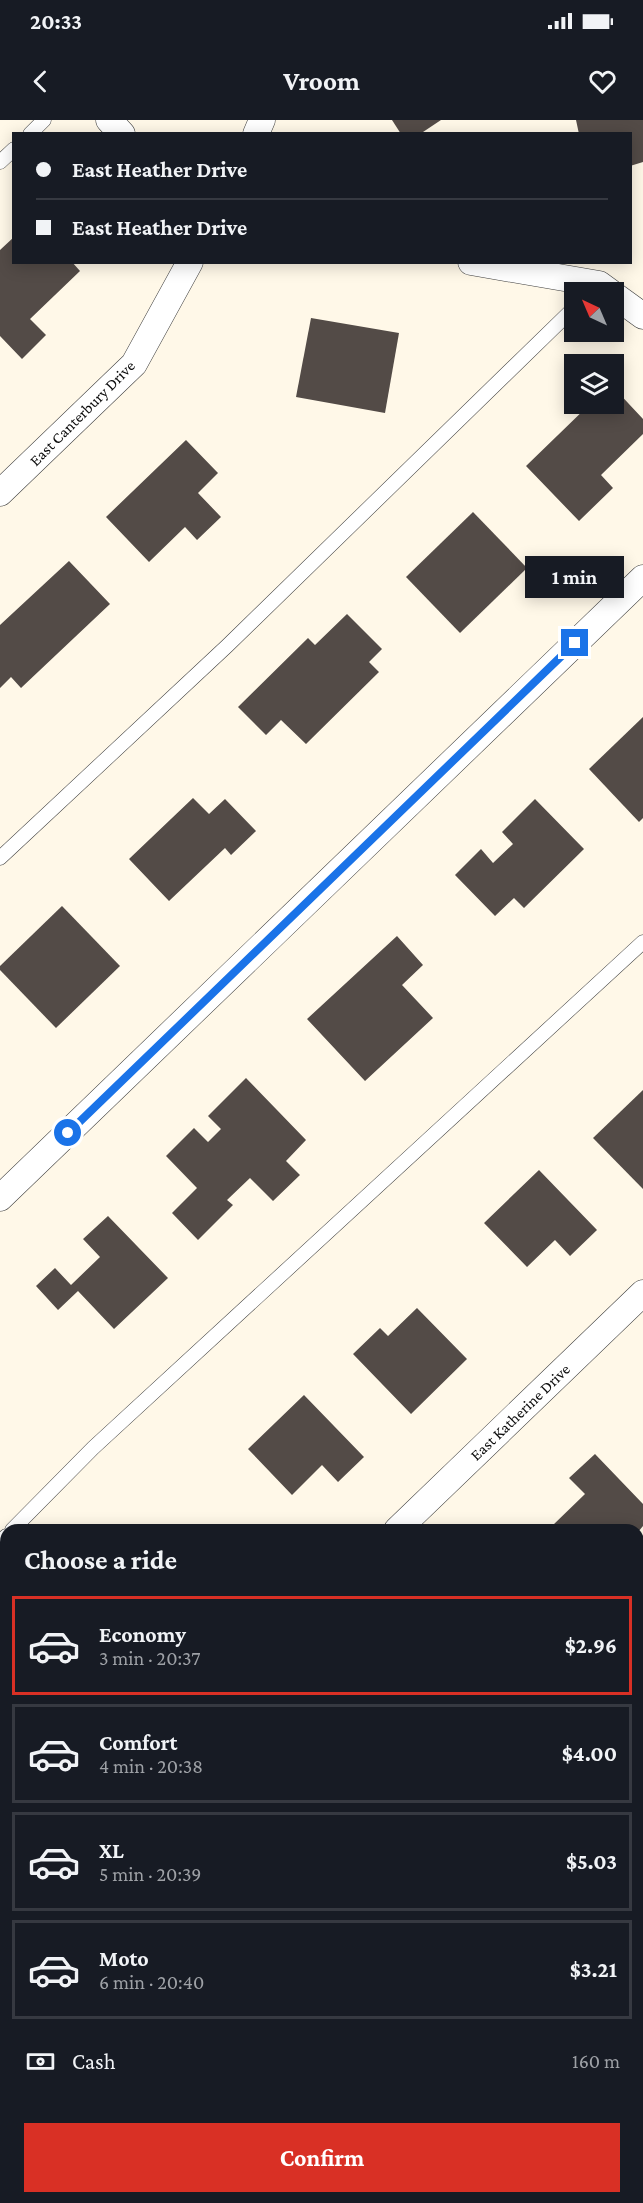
<!DOCTYPE html>
<html lang="en">
<head>
<meta charset="utf-8">
<style>
	body { margin:0; font-family:"Crimson Pro",serif; background:#20242c; color:#f1f3f6; height:100vh; display:flex; flex-direction:column; font-size:22px; white-space:nowrap }
	* { box-sizing:border-box; margin:0 }
	p { font-size:20px; color:#9ea1a6 }
	.icon { flex:none; width:33px; height:33px; fill:none; stroke:currentColor; stroke-width:2; stroke-linecap:round; stroke-linejoin:round }
	.map { position:relative; flex:1; overflow:hidden }
	.side { position:absolute; left:0px; top:1404px; width:644px; height:680px; display:flex; flex-direction:column; background:#171b24; border-radius:18px 18px 0 0; box-shadow:0 3px 15px #0003 }
	.side>* { flex:none }
	.guide { position:absolute; left:12px; top:12px; width:620px; height:132px; border-radius:0px; box-shadow:0 3px 15px #0003; display:grid; align-content:center; height:132px; padding:0 24px; background:#171b24 }
	.needle { width:39px; rotate:316deg }
	.tools { position:absolute; left:564px; top:162px; display:grid; gap:12px }
	.tools a { display:grid; place-items:center; width:60px; height:60px; border-radius:0px; background:#171b24; box-shadow:0 3px 15px #0003; font-size:30px }
	.end { position:absolute; width:27px; height:27px; margin:-14px; border:8px solid #1a73e8; background:#fff; box-shadow:0 0 0 3px #fff }
	.from { border-radius:50% }
	.bubble { position:absolute; height:42px; border-radius:0px; background:#171b24; box-shadow:0 3px 15px #0003; font-size:20px; font-weight:700; line-height:42px; text-align:center }
	.guide b { display:flex; align-items:center; gap:21px; height:57px; font-size:22px }
	.guide b+b { border-top:2px solid #363941 }
	.guide i { width:15px; height:15px; background:#f1f3f6 }
	ul { padding:0; list-style:none }
	li { display:flex; align-items:center; gap:18px; height:99px; margin:0 12px 9px; padding:0 12px; border:3px solid #363941; border-radius:0px }
	li div { flex:1 }
	li b { display:block; font-size:22px }
	li em { font-style:normal; font-weight:700 }
	li.active { border-color:#d93025 }
	li>.icon { width:54px; height:54px; stroke-width:1.5 }
	h2 { padding:0 24px; font-size:27px; line-height:72px }
	.pay { display:flex; align-items:center; gap:15px; height:66px; padding:0 24px; font-size:22px }
	.pay p { margin-inline-start:auto }
	.action { display:flex; gap:12px; margin-top:auto; padding:12px 24px }
	.action a { flex:1; height:69px; border-radius:0px; background:#d93025; color:#fff; font-size:24px; font-weight:700; line-height:69px; text-align:center }
	.status { display:flex; justify-content:space-between; align-items:center; height:42px; padding:0 30px; background:#171b24; direction:ltr }
	.status svg { height:16px; fill:currentColor }
	header { display:flex; justify-content:space-between; align-items:center; height:78px; padding:0 24px; background:#171b24; font-size:27px; font-weight:700 }
	.map>svg:first-child { display:block }
</style>
</head>
<body>
<div class="status"><b>20:33</b><svg viewBox="0 0 49 12"><path d="M0 12V9h3v3zM5 12V6h3v6zM10 12V3h3v9zM15 12V0h3v12zM26 1h20v11H26zM47 4h2v5h-2z"/></svg></div>
<header><svg class="icon" aria-label="back" viewBox="0 0 24 24"><path d="M15 5l-7 7 7 7"/></svg>Vroom<svg class="icon" aria-label="heart" viewBox="0 0 24 24"><path d="M12 20l-8-8c-3-5 5-10 8-4 3-6 11-1 8 4z"/></svg></header>
<div class="map">
<svg width="643" height="2083" viewBox="0 0 643 2083">
	<rect width="100%" height="100%" fill="#fff8e8"/>
	<g fill="#534b47">
		<polygon points="392,0 441,0 420,14 401,14"/>
		<polygon points="576,0 643,0 643,42 630,46 630,14 579,14"/>
		<polygon points="14,117 14,142 72,142 80,151 30,199 46,215 22,239 0,216 0,130"/>
		<polygon points="311,198 399,213 385,293 296,277"/>
		<polygon points="614,268 643,299 643,314 601,355 613,368 579,401 526,346 590,284 614,284"/>
		<polygon points="186,320 218,353 198,373 221,397 197,420 185,407 149,442 106,397"/>
		<polygon points="473,392 527,448 460,513 406,457"/>
		<polygon points="69,441 110,484 21,568 11,557 0,568 0,505"/>
		<polygon points="347,494 382,529 369,542 379,552 306,624 281,600 266,615 238,587 308,518 315,525"/>
		<polygon points="643,597 643,698 639,702 589,649"/>
		<polygon points="193,678 209,694 225,679 256,711 231,735 225,728 169,781 129,739"/>
		<polygon points="535,679 584,729 524,788 514,778 495,796 455,755 481,729 493,743 513,724 502,712"/>
		<polygon points="62,786 120,846 56,908 0,850 0,846"/>
		<polygon points="397,816 423,845 402,865 433,898 365,961 307,899"/>
		<polygon points="246,958 306,1020 286,1041 300,1055 273,1081 250,1058 227,1080 233,1085 198,1120 172,1093 197,1068 166,1036 194,1008 208,1022 221,1009 208,996"/>
		<polygon points="643,970 643,1069 593,1018"/>
		<polygon points="539,1050 597,1110 570,1136 555,1120 527,1147 484,1103"/>
		<polygon points="108,1096 168,1158 114,1209 78,1171 58,1190 36,1166 55,1148 71,1165 100,1137 83,1119"/>
		<polygon points="417,1188 467,1239 411,1294 353,1234 380,1208 388,1216"/>
		<polygon points="304,1275 364,1337 338,1362 322,1345 292,1375 248,1329"/>
		<polygon points="595,1334 643,1384 643,1406 638,1412 638,1410 556,1410 552,1406 585,1374 569,1358"/>
		<polygon points="0,1635 6,1641 6,1654 0,1660"/>
		<polygon points="638,1780 643,1785 643,1854 638,1859"/>
		<polygon points="6,1879 6,1924 0,1917 0,1885"/>
		<polygon points="254,2078 275,2078 280,2083 249,2083"/>
	</g>
	<g fill="none" stroke-linecap="round" stroke-linejoin="round">
		<g stroke="#3e3e3e" stroke-width="15">
			<g id="service">
				<polyline points="30,14 44,0"/>
				<polyline points="0,42 14,29"/>
				<polyline points="0,738 227,526 574,188"/>
				<polyline points="12,1410 93,1328 643,822"/>
				<polyline points="0,1423 6,1416"/>
			</g>
		</g>
		<g stroke="#3e3e3e" stroke-width="27">
			<g id="minor">
				<polyline points="109,0 122,14"/>
				<polyline points="256,14 262,0"/>
				<polyline points="471,142 599,164 610,172"/>
				<polyline points="614,175 643,196"/>
				<polyline points="0,373 134,244 190,142"/>
				<polyline points="0,1078 643,458"/>
				<polyline points="397,1410 643,1173"/>
				<polyline points="0,1793 6,1788"/>
				<polyline points="638,2034 643,2029"/>
				<polyline points="388,2078 393,2083"/>
				<polyline points="586,2083 592,2078"/>
			</g>
		</g>
		<use href="#service" stroke="#fff" stroke-width="14"/>
		<use href="#minor" stroke="#fff" stroke-width="26"/>
	</g>
	<g fill="none" stroke-linecap="round" stroke-linejoin="round">
		<polyline stroke="#1a73e8" stroke-width="8" points="68,1013 575,523"/>
	</g>
	<g text-anchor="middle" dominant-baseline="central" stroke-width="6" stroke-linejoin="round" paint-order="stroke">
		<g font-size="16" fill="#0b0b0b" stroke="#fff">
			<text transform="translate(82 293) rotate(-45)">East Canterbury Drive</text>
			<text transform="translate(520 1292) rotate(-44)">East Katherine Drive</text>
		</g>
	</g>
</svg>
<div class="tools">
<a><svg class="needle" viewBox="-14 -14 28 28"><path d="M0-13l5 13h-10z" fill="#e53935"/><path d="M0 13l5-13h-10z" fill="#9ea1a6"/></svg></a>
<a><svg class="icon" aria-label="layers" viewBox="0 0 24 24"><path d="M12 4l9 5-9 5-9-5zM3 14l9 5 9-5"/></svg></a>
</div>
<i class="end from" style="left:68px;top:1013px"></i>
<i class="end" style="left:575px;top:523px"></i>
<div class="bubble" style="left:525px;top:436px;width:99px">1 min</div>
<div class="guide">
<b><i class="from"></i>East Heather Drive</b>
<b><i></i>East Heather Drive</b>
</div>
<section class="side">
<h2>Choose a ride</h2>
<ul>
<li class="active"><svg class="icon" aria-label="car" viewBox="0 0 24 24"><path d="M5 17H2v-5l4-1 3-4h7l3 4 3 1v5h-3M9 17h6M6 11h13"/><circle cx="7" cy="17" r="2"/><circle cx="17" cy="17" r="2"/></svg><div><b>Economy</b><p>3 min · 20:37</p></div><em>$2.96</em></li>
<li><svg class="icon" aria-label="car" viewBox="0 0 24 24"><path d="M5 17H2v-5l4-1 3-4h7l3 4 3 1v5h-3M9 17h6M6 11h13"/><circle cx="7" cy="17" r="2"/><circle cx="17" cy="17" r="2"/></svg><div><b>Comfort</b><p>4 min · 20:38</p></div><em>$4.00</em></li>
<li><svg class="icon" aria-label="car" viewBox="0 0 24 24"><path d="M5 17H2v-5l4-1 3-4h7l3 4 3 1v5h-3M9 17h6M6 11h13"/><circle cx="7" cy="17" r="2"/><circle cx="17" cy="17" r="2"/></svg><div><b>XL</b><p>5 min · 20:39</p></div><em>$5.03</em></li>
<li><svg class="icon" aria-label="car" viewBox="0 0 24 24"><path d="M5 17H2v-5l4-1 3-4h7l3 4 3 1v5h-3M9 17h6M6 11h13"/><circle cx="7" cy="17" r="2"/><circle cx="17" cy="17" r="2"/></svg><div><b>Moto</b><p>6 min · 20:40</p></div><em>$3.21</em></li>
</ul>
<div class="pay"><svg class="icon" aria-label="cash" viewBox="0 0 24 24"><path d="M3 7h18v10H3z"/><circle cx="12" cy="12" r="2"/></svg>Cash<p>160 m</p></div>
<div class="action"><a>Confirm</a></div>
</section>
</div>
</body>
</html>
